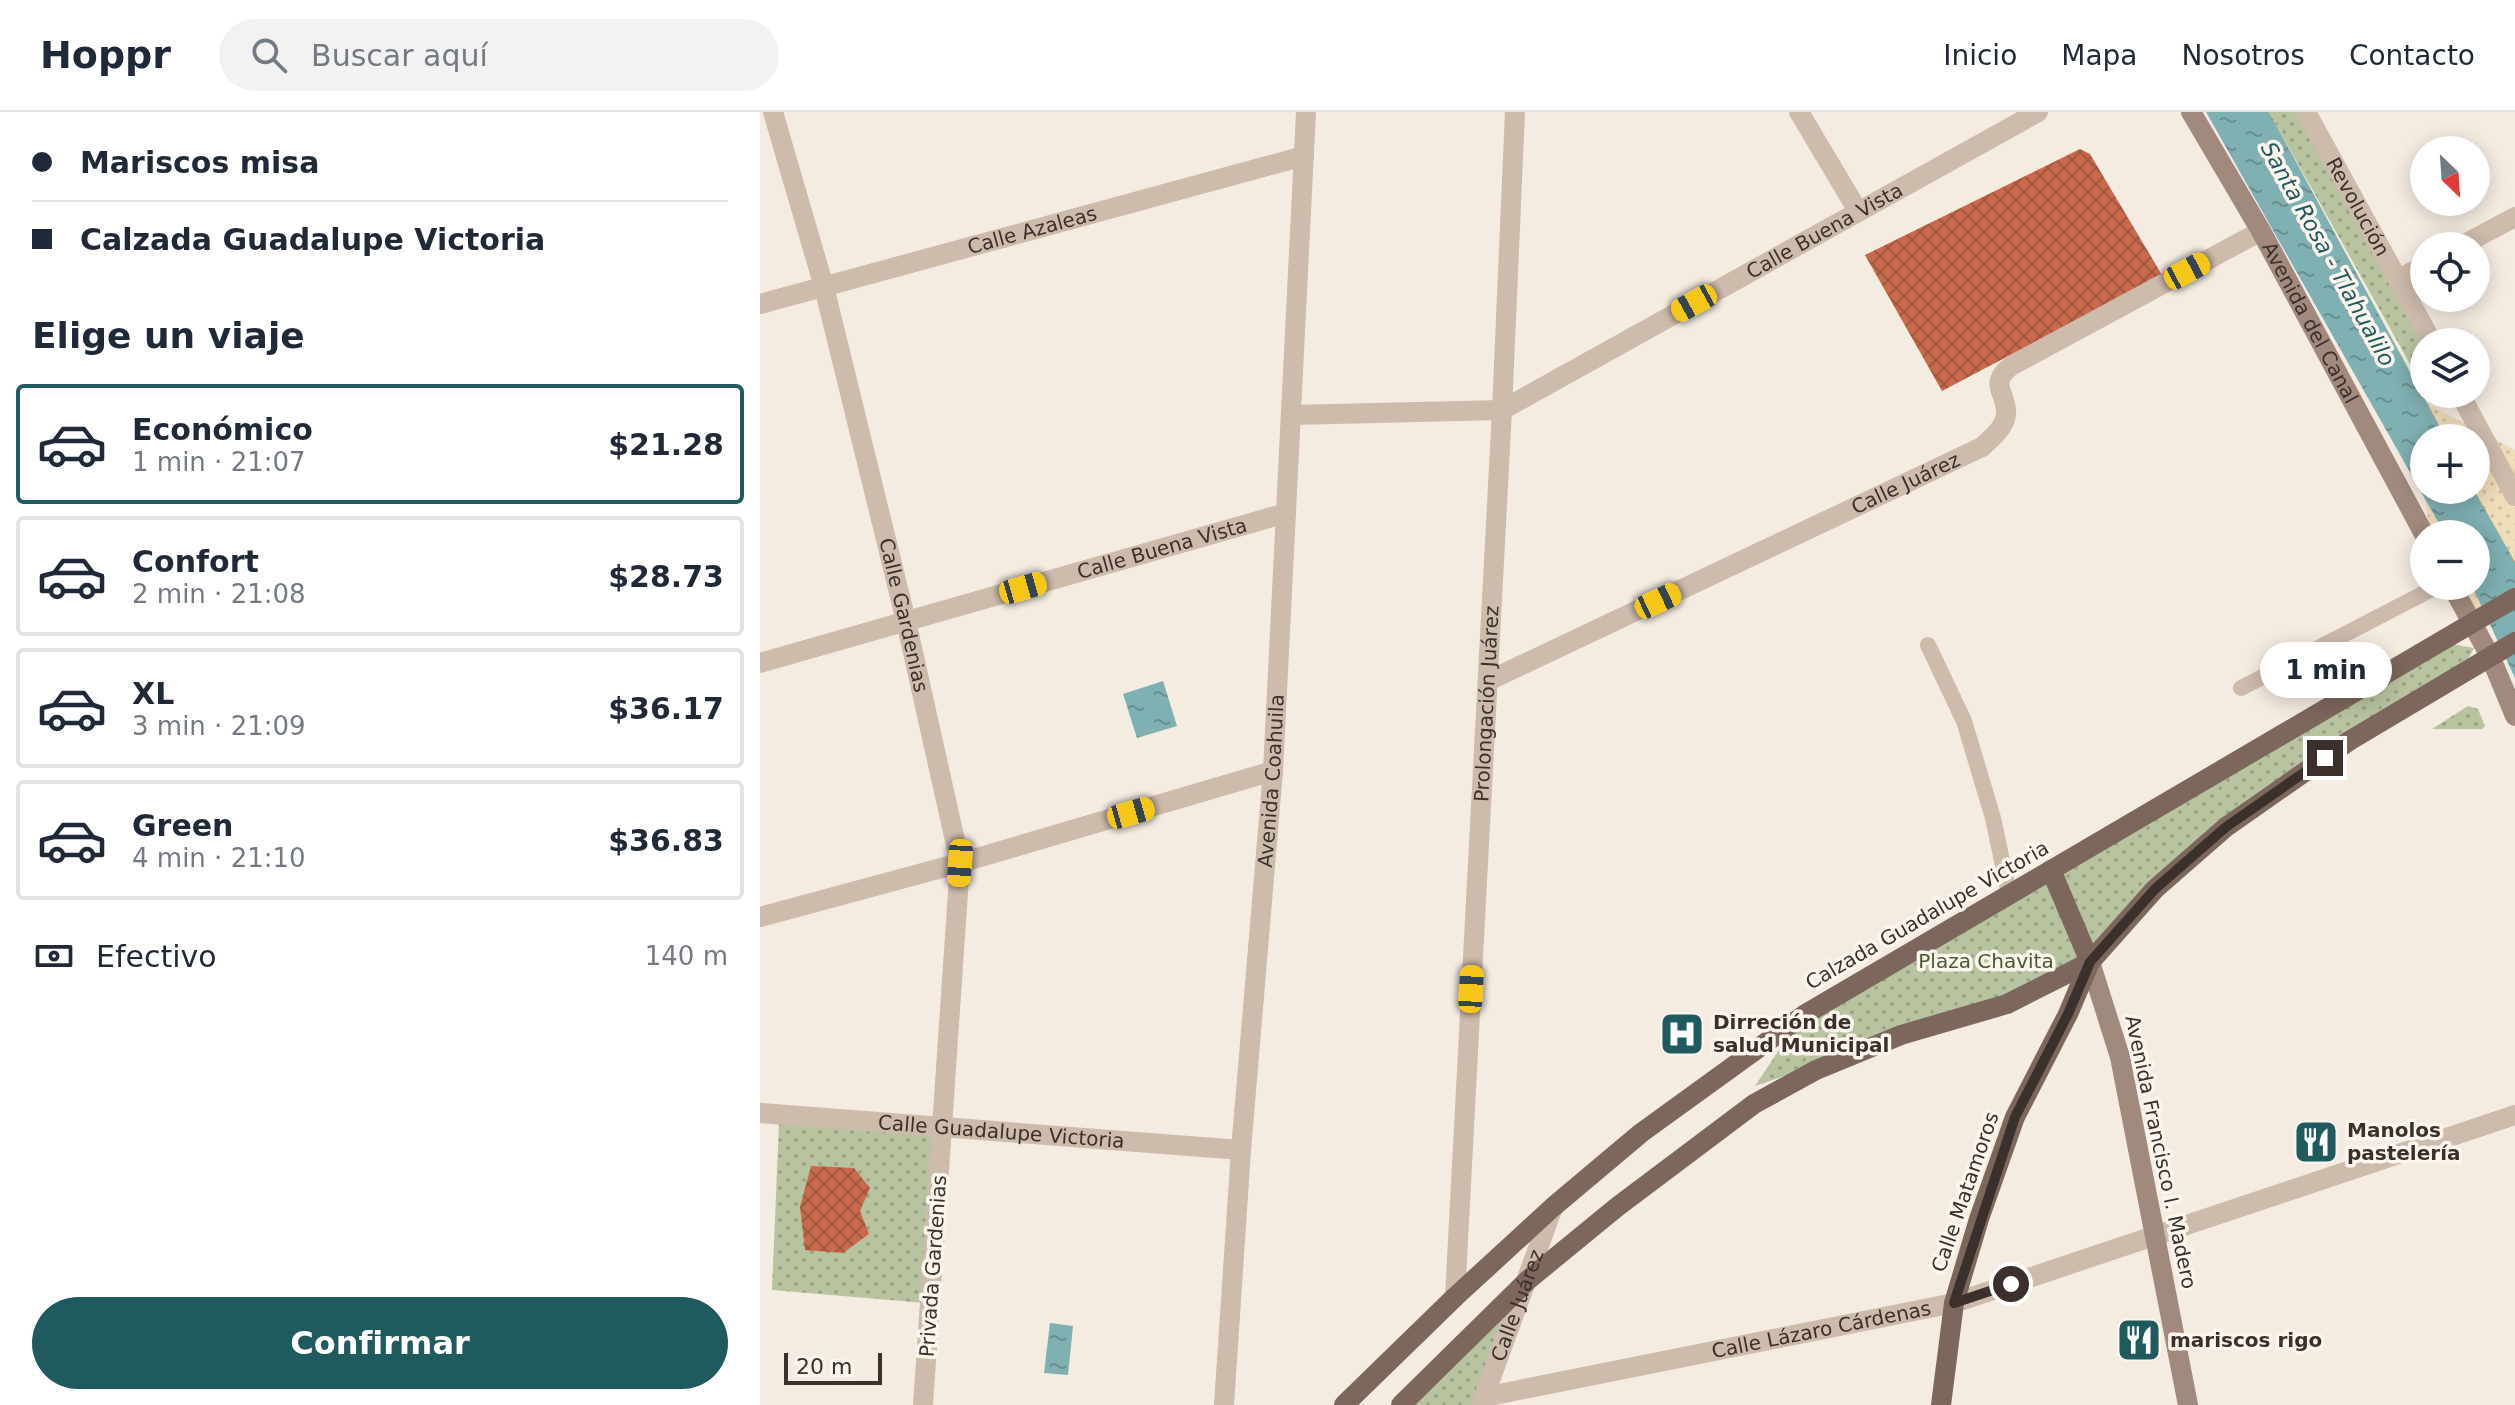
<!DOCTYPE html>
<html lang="es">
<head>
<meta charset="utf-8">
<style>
	body { margin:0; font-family:"DejaVu Sans",sans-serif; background:#f2f2f3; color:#1f2937; height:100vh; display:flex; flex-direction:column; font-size:30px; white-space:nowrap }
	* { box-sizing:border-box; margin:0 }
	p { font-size:26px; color:#747a83 }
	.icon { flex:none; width:44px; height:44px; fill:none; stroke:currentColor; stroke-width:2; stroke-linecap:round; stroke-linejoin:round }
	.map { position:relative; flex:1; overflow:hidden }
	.side { display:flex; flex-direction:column; background:#fff; width:760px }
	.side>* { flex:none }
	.hud { display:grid; align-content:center; height:176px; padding:0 32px; background:#fff }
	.needle { width:52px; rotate:155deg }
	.tools { position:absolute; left:1650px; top:24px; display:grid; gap:16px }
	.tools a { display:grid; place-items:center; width:80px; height:80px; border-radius:50%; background:#fff; box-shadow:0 4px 20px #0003; font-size:40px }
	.scale { position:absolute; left:24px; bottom:20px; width:98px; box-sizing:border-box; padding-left:8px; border:4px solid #3b302b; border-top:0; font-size:22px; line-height:28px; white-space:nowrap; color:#3b302b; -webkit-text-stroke:6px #fbf5ee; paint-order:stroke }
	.end { position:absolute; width:36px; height:36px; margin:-18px; border:10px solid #3b302b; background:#fff; box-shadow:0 0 0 4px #fff }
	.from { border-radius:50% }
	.bubble { position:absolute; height:56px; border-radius:28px; background:#fff; box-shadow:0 4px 20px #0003; font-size:26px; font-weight:800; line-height:56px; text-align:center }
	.car { position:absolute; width:24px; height:48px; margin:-24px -12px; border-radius:10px; box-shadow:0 0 6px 2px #0007; background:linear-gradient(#f5c518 24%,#345 0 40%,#f5c518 0 76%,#345 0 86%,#f5c518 0) }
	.hud b { display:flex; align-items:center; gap:28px; height:76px; font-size:30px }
	.hud b+b { border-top:2px solid #e0e1e3 }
	.hud i { width:20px; height:20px; background:#1f2937 }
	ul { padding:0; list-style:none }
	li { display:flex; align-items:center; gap:24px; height:120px; margin:0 16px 12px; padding:0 16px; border:4px solid #e0e1e3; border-radius:8px }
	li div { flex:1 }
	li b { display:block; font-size:30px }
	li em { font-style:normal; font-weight:800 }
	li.current { border-color:#1f5a5e }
	li>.icon { width:72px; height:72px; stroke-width:1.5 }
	h2 { padding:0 32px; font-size:36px; line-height:96px }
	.pay { display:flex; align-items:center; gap:20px; height:88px; padding:0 32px; font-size:30px }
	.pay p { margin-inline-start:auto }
	.button { display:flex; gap:16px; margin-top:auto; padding:16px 32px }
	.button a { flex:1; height:92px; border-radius:48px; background:#1f5a5e; color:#fff; font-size:32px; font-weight:800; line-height:92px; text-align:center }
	header { display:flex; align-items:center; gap:48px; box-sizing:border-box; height:112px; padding:0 40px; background:#fff; border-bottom:2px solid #e0e1e3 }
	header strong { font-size:38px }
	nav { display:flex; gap:44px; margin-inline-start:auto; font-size:28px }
	.search { width:560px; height:72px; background:#f2f2f3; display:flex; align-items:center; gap:20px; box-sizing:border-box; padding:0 28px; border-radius:44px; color:#747a83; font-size:30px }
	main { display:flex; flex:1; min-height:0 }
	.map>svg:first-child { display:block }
</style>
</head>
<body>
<header>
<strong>Hoppr</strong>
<div class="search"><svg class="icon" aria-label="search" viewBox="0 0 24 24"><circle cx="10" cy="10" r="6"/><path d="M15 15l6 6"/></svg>Buscar aquí</div>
<nav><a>Inicio</a><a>Mapa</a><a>Nosotros</a><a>Contacto</a></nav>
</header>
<main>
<section class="side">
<div class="hud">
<b><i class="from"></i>Mariscos misa</b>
<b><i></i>Calzada Guadalupe Victoria</b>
</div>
<h2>Elige un viaje</h2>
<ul>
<li class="current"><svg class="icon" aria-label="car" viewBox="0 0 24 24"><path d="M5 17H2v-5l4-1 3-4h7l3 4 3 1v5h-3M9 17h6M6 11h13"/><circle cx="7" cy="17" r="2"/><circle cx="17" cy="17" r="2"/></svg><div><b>Económico</b><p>1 min · 21:07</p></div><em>$21.28</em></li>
<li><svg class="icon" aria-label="car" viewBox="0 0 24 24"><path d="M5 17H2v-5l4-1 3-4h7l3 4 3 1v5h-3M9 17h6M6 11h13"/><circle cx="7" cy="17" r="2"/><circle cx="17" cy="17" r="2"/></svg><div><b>Confort</b><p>2 min · 21:08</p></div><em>$28.73</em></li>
<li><svg class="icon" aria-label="car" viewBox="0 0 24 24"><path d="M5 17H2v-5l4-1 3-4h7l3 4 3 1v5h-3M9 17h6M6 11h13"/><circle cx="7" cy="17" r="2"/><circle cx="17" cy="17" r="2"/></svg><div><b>XL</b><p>3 min · 21:09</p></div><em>$36.17</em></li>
<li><svg class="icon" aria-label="car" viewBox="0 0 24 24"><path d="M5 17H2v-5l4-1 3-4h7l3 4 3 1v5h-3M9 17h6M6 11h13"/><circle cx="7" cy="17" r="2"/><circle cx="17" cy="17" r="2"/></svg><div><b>Green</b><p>4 min · 21:10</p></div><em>$36.83</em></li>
</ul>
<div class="pay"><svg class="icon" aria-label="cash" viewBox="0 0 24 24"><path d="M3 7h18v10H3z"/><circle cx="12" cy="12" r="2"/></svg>Efectivo<p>140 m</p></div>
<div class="button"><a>Confirmar</a></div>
</section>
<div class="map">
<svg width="1755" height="1293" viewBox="0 0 1755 1293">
	<defs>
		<pattern id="grass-dots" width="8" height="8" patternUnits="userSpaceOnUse" patternTransform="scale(2)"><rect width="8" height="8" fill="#b8c4a0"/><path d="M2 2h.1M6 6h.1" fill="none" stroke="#97a083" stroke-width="1.8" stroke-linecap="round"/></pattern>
		<pattern id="sand-dots" width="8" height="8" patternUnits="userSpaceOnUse" patternTransform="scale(2)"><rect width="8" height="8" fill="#efdcb8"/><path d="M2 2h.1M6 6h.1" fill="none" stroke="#cebd9e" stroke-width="1.8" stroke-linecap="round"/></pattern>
		<pattern id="water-ripples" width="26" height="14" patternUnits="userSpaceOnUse" patternTransform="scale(2)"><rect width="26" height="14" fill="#7fb0b2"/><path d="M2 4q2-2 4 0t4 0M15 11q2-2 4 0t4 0" fill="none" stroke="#699091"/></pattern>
		<pattern id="building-cross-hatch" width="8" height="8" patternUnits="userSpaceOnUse" patternTransform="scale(2)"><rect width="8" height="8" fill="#c8694b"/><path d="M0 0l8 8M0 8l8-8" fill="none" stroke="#a4573f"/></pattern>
	</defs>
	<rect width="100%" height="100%" fill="#f4ebe1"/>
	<g fill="url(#grass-dots)">
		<polygon points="1509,0 1547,0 1664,230 1664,277"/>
		<polygon points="1691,532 1714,536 1703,557 1462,712 1324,848 1273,879 995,974 1027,926 1069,882"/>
		<polygon points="1708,594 1718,597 1725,614 1722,617 1672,617"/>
		<polygon points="19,1011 182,1020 165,1191 12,1178"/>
		<polygon points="759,1180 718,1293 636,1293"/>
	</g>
	<path fill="url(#sand-dots)" fill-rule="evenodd" d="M1647,281L1755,338V476L1713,501L1700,474H1716V422H1674L1669,412ZM1664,326H1716V378H1664Z"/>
	<g fill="url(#water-ripples)">
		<polygon points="1446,0 1509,0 1686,326 1664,326 1664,378 1714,378 1755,450 1755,566 1712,474 1716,474 1716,422 1685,422"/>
		<polygon points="403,569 417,614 377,626 363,582"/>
		<polygon points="290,1211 313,1214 308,1263 284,1261"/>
	</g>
	<g fill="url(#building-cross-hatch)">
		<polygon points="1320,37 1330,42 1402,163 1182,279 1105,143"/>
		<polygon points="51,1054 94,1056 110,1076 100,1099 109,1122 83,1141 45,1138 40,1095"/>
	</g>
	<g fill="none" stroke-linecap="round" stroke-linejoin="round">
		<g stroke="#cdbbac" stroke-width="16">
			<polyline points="1168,533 1204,609 1233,706 1249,782"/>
			<polyline points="1481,576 1678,474"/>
		</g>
		<g stroke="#cdbbac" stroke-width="20">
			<path id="s1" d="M13,0L64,175L146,509L200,751L163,1293"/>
			<polyline points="1039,0 1098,99"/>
			<path id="s2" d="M1546,0L1672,230"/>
			<polyline points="1701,134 1755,105"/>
			<polyline points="1638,167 1664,154"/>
			<path id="s3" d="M0,192L544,44"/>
			<polyline points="1700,282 1755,384"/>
			<path id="s4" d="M531,303L742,298L1278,0"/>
			<path id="s5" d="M0,551L526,401"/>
			<path id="s6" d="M728,569L1222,335C1232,326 1244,316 1246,303C1248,281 1227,273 1251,254L1501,119"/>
			<polyline points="0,805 200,751 513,659"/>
			<path id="s7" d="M0,1001L481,1038"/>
			<path id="s8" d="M695,1185L742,298L755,0"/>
			<path id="s9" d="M724,1285L1194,1191L1755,1003"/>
			<path id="s10" d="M464,1293L481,1038L513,659L546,0"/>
			<path id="s11" d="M721,1293L793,1095"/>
		</g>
		<g stroke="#a18a7d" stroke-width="20">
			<path id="s12" d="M1431,0L1501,119L1664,422"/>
			<polyline points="1692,474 1731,546 1755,604"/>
			<polyline points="1330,850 1360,945 1428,1293"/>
		</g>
		<g stroke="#7d675c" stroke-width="20">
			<polyline points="1291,758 1330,850"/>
			<polyline points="584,1293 695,1185 793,1095 881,1021 1044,903 1755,486"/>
			<polyline points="641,1293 768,1168 857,1095 994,992 1056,958 1141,923 1247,892 1330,850 1395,777 1466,715 1589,629 1755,530"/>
			<polyline points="1181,1293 1194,1191 1219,1107 1255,1005 1308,902 1330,850"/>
		</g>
	</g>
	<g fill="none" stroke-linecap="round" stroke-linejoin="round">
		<polyline stroke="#3b302b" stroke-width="10" points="1251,1172 1194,1191 1255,1005 1308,902 1330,850 1395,777 1466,715 1565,646"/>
	</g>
	<defs>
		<g id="hospital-square" transform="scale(2.3)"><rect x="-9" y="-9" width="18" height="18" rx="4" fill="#1f5a5e" stroke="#fbf5ee"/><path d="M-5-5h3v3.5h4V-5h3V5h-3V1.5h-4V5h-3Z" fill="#fff"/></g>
		<g id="restaurant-square" transform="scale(2.3)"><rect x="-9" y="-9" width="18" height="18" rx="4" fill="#1f5a5e" stroke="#fbf5ee"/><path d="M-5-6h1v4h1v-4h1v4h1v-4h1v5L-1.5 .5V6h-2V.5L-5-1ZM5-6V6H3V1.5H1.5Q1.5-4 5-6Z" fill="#fff"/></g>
	</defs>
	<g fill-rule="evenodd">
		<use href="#hospital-square" x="922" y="922"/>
		<use href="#restaurant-square" x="1556" y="1030"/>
		<use href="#restaurant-square" x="1379" y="1228"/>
	</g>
	<g text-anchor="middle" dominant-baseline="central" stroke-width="7" stroke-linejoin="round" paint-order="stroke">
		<g font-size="20" fill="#3b302b" stroke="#fbf5ee">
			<text stroke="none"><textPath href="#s2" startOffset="108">Revolución</textPath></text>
			<text stroke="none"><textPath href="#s3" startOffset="282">Calle Azaleas</textPath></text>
			<text stroke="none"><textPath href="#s4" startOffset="580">Calle Buena Vista</textPath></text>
			<text stroke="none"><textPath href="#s12" startOffset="242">Avenida del Canal</textPath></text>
			<text stroke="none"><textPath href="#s6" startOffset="462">Calle Juárez</textPath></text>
			<text stroke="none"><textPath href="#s5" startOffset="418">Calle Buena Vista</textPath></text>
			<text stroke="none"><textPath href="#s1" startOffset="520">Calle Gardenias</textPath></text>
			<text stroke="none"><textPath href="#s8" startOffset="594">Prolongación Juárez</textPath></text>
			<text stroke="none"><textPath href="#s10" startOffset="626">Avenida Coahuila</textPath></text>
			<text transform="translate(1167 803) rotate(-30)">Calzada Guadalupe Victoria</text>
			<text stroke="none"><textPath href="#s7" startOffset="242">Calle Guadalupe Victoria</textPath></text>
			<text transform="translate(1401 1040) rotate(78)">Avenida Francisco I. Madero</text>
			<text transform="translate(1205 1080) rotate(-71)">Calle Matamoros</text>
			<text transform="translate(173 1154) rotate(-86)">Privada Gardenias</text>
			<text stroke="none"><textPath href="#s11" startOffset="106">Calle Juárez</textPath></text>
			<text stroke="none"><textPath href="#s9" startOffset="344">Calle Lázaro Cárdenas</textPath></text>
		</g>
		<g font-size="20" fill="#4a5a2e" stroke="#fbf5ee">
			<text x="1226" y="849">Plaza Chavita</text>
		</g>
		<g font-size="20" font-weight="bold" fill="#3b302b" stroke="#fbf5ee" text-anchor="start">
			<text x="953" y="910">Dirreción de<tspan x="953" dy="23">salud Municipal</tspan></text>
			<text x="1587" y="1018">Manolos<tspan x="1587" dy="23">pastelería</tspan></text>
			<text x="1410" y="1228">mariscos rigo</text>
		</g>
		<g font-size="22" font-style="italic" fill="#1f5a5e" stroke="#fbf5ee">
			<text transform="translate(1568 142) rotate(61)">Santa Rosa - Tlahualilo</text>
		</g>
	</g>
</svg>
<div class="tools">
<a><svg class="needle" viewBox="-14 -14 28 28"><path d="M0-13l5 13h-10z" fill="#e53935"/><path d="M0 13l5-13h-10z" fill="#747a83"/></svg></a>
<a><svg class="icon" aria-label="locate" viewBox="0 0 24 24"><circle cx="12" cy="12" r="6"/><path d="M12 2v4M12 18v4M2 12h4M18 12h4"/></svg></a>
<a><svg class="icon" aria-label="layers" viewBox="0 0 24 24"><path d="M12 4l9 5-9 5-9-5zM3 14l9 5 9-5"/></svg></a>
<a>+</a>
<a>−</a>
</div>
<div class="scale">20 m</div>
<i class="end from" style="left:1251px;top:1172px"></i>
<i class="end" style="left:1565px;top:646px"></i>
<div class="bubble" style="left:1500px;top:530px;width:132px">1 min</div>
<i class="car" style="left:1427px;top:159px;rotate:62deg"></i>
<i class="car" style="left:934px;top:191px;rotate:241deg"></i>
<i class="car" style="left:263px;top:476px;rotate:74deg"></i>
<i class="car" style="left:898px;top:489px;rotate:65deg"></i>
<i class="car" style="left:371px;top:701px;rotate:74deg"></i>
<i class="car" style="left:200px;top:751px;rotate:184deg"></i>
<i class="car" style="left:711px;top:877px;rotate:3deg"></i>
</div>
</main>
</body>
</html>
